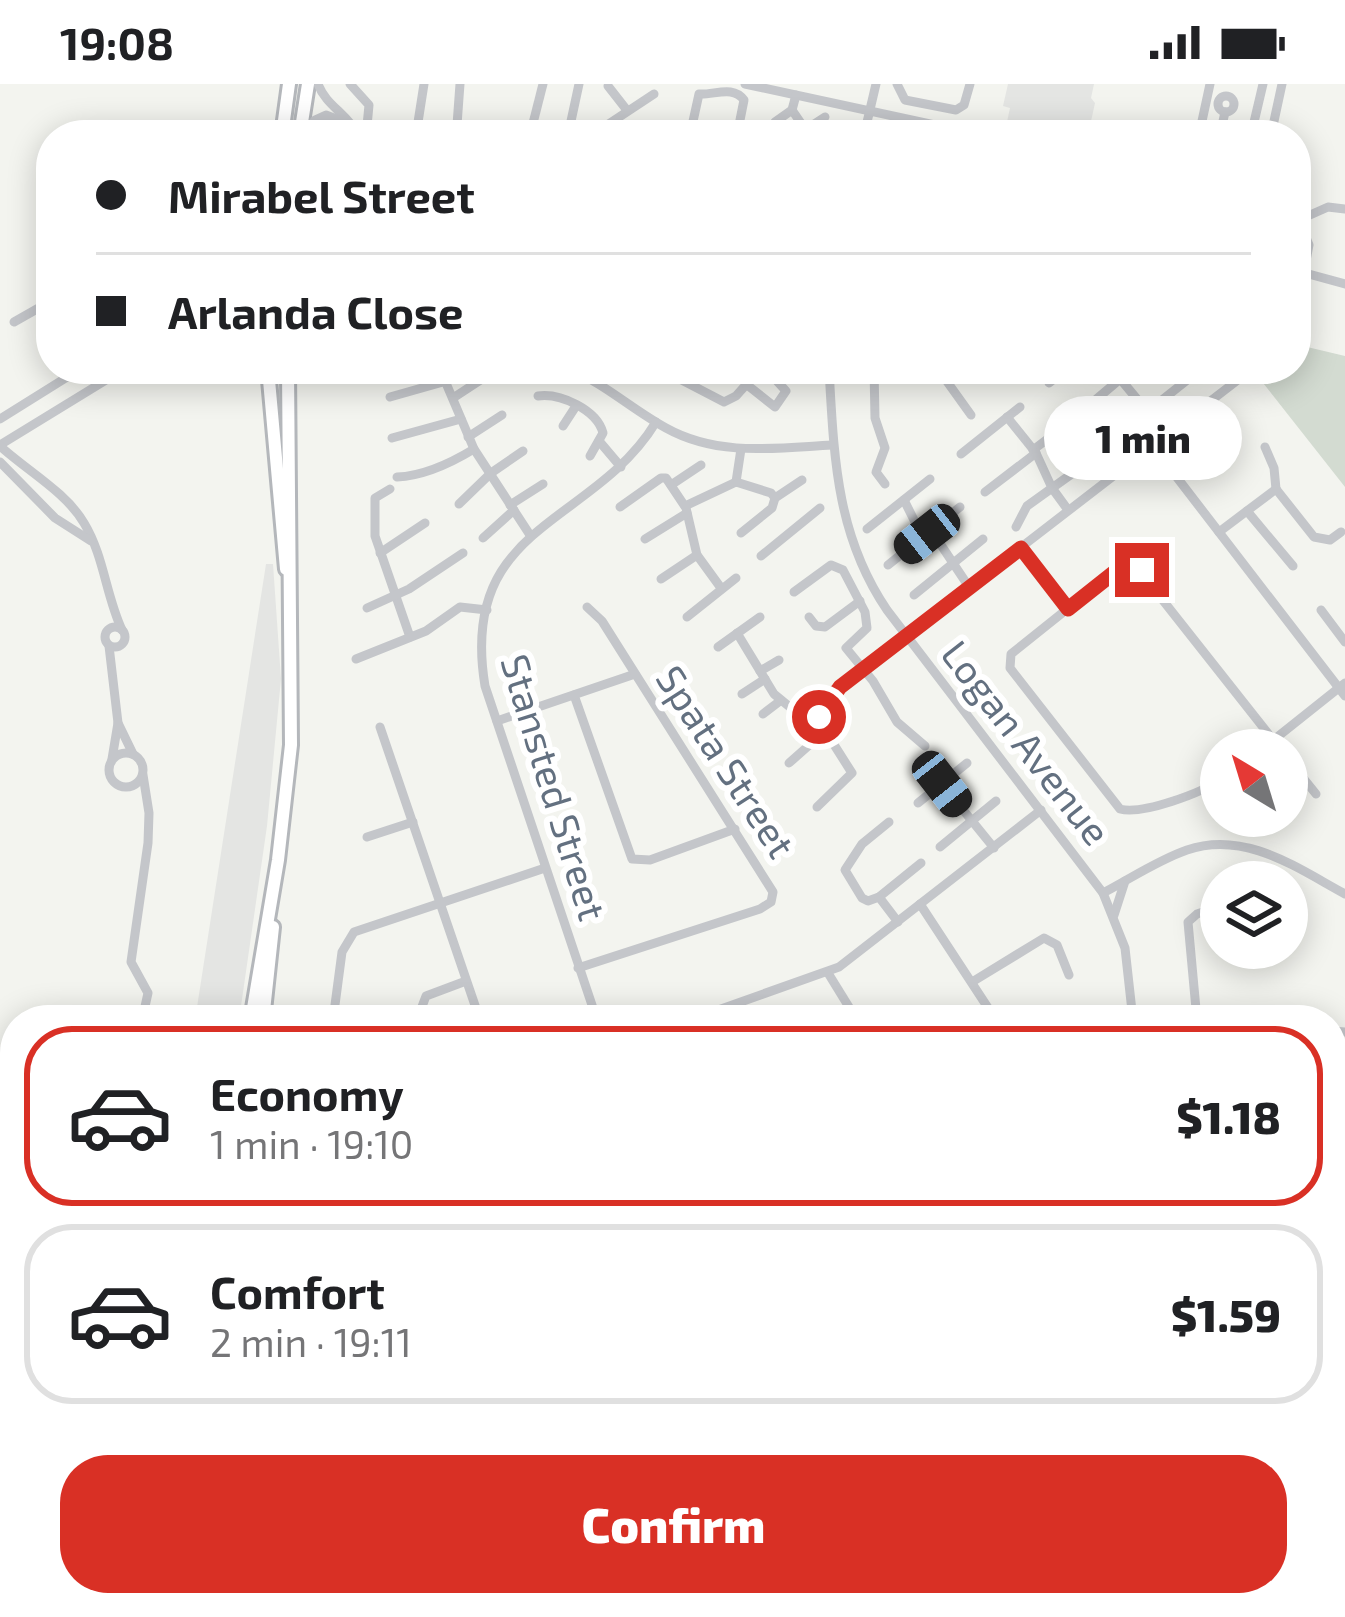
<!DOCTYPE html>
<html lang="en">
<head>
<meta charset="utf-8">
<style>
	body { margin:0; font-family:"Exo 2",sans-serif; background:#f6f6f6; color:#202124; height:100vh; display:flex; flex-direction:column; font-size:45px; white-space:nowrap }
	* { box-sizing:border-box; margin:0 }
	p { font-size:39px; color:#757577 }
	.icon { flex:none; width:66px; height:66px; fill:none; stroke:currentColor; stroke-width:2; stroke-linecap:round; stroke-linejoin:round }
	.map { position:relative; flex:1; overflow:hidden }
	.panel { position:absolute; left:0px; top:921px; width:1347px; height:612px; display:flex; flex-direction:column; background:#fff; border-radius:48px 48px 0 0; box-shadow:0 6px 30px #0003 }
	.panel>* { flex:none }
	.top-card { position:absolute; left:36px; top:36px; width:1275px; height:264px; border-radius:48px; box-shadow:0 6px 30px #0003; display:grid; align-content:center; height:264px; padding:0 60px; background:#fff }
	.needle { width:78px; rotate:322deg }
	.controls { position:absolute; left:1200px; top:645px; display:grid; gap:24px }
	.controls a { display:grid; place-items:center; width:108px; height:108px; border-radius:50%; background:#fff; box-shadow:0 6px 30px #0003; font-size:60px }
	.end { position:absolute; width:54px; height:54px; margin:-27px; border:15px solid #d93025; background:#fff; box-shadow:0 0 0 6px #fff }
	.from { border-radius:50% }
	.bubble { position:absolute; height:84px; border-radius:42px; background:#fff; box-shadow:0 6px 30px #0003; font-size:39px; font-weight:800; line-height:84px; text-align:center }
	.car { position:absolute; width:36px; height:72px; margin:-36px -18px; border-radius:15px; box-shadow:0 0 9px 3px #0007; background:linear-gradient(#222 24%,#8ab4d8 0 40%,#222 0 76%,#8ab4d8 0 86%,#222 0) }
	.top-card b { display:flex; align-items:center; gap:42px; height:114px; font-size:45px }
	.top-card b+b { border-top:3px solid #e0e0e0 }
	.top-card i { width:30px; height:30px; background:#202124 }
	ul { padding:21px 0 0; list-style:none }
	li { display:flex; align-items:center; gap:36px; height:180px; margin:0 24px 18px; padding:0 36px; border:6px solid #e0e0e0; border-radius:48px }
	li div { flex:1 }
	li b { display:block; font-size:45px }
	li em { font-style:normal; font-weight:800 }
	li.on { border-color:#d93025 }
	li>.icon { width:108px; height:108px; stroke-width:1.5 }
	.button { display:flex; gap:24px; margin-top:auto; padding:24px 60px }
	.button a { flex:1; height:138px; border-radius:48px; background:#d93025; color:#fff; font-size:48px; font-weight:800; line-height:138px; text-align:center }
	.status { display:flex; justify-content:space-between; align-items:center; height:84px; padding:0 60px; background:#fff; direction:ltr }
	.status svg { height:33px; fill:currentColor }
	.map>svg:first-child { display:block }
</style>
</head>
<body>
<div class="status"><b>19:08</b><svg viewBox="0 0 49 12"><path d="M0 12V9h3v3zM5 12V6h3v6zM10 12V3h3v9zM15 12V0h3v12zM26 1h20v11H26zM47 4h2v5h-2z"/></svg></div>
<div class="map">
<svg width="1345" height="1533" viewBox="0 0 1345 1533">
	<rect width="100%" height="100%" fill="#f3f4ef"/>
	<g fill="#e4e5e3">
		<polygon points="1008,0 1094,0 1091,14 1095,19 1088,51 1005,47 1010,24 1003,22"/>
		<polygon points="266,480 273,480 281,595 267,742 239,936 195,936"/>
		<polygon points="15,1302 15,1518 185,1518 181,1533 0,1533 0,1305"/>
		<polygon points="628,1518 1306,1518 1315,1533 628,1533"/>
	</g>
	<polygon fill="#d3dbd1" points="1303,262 1345,272 1345,403 1256,290 1265,285 1296,285 1296,266"/>
	<g fill="none" stroke-linecap="round" stroke-linejoin="round">
		<g stroke="#b4b7bb" stroke-width="18">
			<g id="major">
				<polyline points="282,51 289,0"/>
				<polyline points="300,51 308,0"/>
				<polyline points="268,285 286,485"/>
				<polyline points="251,936 278,776 291,661 288,285"/>
				<polyline points="263,936 273,843"/>
				<polyline points="193,1533 197,1518"/>
			</g>
		</g>
		<g stroke="#c4c6ca" stroke-width="9">
			<path d="M318,0C326,22 348,30 358,51"/>
			<polyline points="350,0 369,21 367,42 356,51"/>
			<polyline points="460,0 457,41 502,51"/>
			<polyline points="745,0 981,51"/>
			<polyline points="897,0 905,16 956,26 964,21 970,0"/>
			<polyline points="608,2 626,25"/>
			<polyline points="796,11 792,26 809,51"/>
			<circle cx="1226" cy="20" r="8"/>
			<polyline points="775,38 792,26"/>
			<polyline points="805,46 825,33"/>
			<polyline points="303,51 315,36 326,31 339,36 352,51"/>
			<polyline points="416,51 424,0"/>
			<polyline points="530,51 543,0"/>
			<polyline points="568,51 579,0"/>
			<polyline points="592,51 654,10"/>
			<path d="M690,51L699,10C715,11 733,1 744,16L737,51"/>
			<polyline points="864,51 876,0"/>
			<polyline points="1199,51 1210,0"/>
			<polyline points="1220,51 1225,28"/>
			<polyline points="1251,51 1263,0"/>
			<polyline points="1271,51 1282,0"/>
			<polyline points="1296,123 1301,97"/>
			<polyline points="1296,129 1309,161 1296,229"/>
			<polyline points="1301,135 1328,123 1345,125"/>
			<polyline points="1305,189 1345,200"/>
			<polyline points="14,238 51,217"/>
			<polyline points="440,285 474,365 530,451"/>
			<path d="M570,285C605,300 633,326 666,344C718,373 776,364 832,361"/>
			<polyline points="605,285 618,285"/>
			<path d="M829,285C834,372 836,451 887,526L1103,809L1125,864L1133,936"/>
			<polyline points="874,285 875,334 885,364 876,388 885,400"/>
			<polyline points="938,285 971,331"/>
			<polyline points="1025,285 1025,286"/>
			<polyline points="1112,285 1166,350"/>
			<polyline points="674,292 724,318 736,312 760,285"/>
			<polyline points="1049,299 1066,285"/>
			<polyline points="746,300 775,323 786,307 766,285"/>
			<path d="M538,312C561,309 597,326 603,349L590,372"/>
			<polyline points="390,313 443,298"/>
			<polyline points="453,314 482,295"/>
			<polyline points="1080,329 1132,285"/>
			<polyline points="1007,333 1036,369 1052,404 1068,426"/>
			<polyline points="0,335 80,285"/>
			<polyline points="563,342 576,322"/>
			<polyline points="468,353 502,331"/>
			<polyline points="392,354 461,335"/>
			<polyline points="599,357 621,383"/>
			<polyline points="1108,359 1201,285"/>
			<polyline points="0,361 124,285"/>
			<polyline points="1152,361 1345,612"/>
			<path d="M0,362C26,386 66,408 84,439C104,472 106,512 122,546"/>
			<polyline points="1265,363 1274,384 1276,405"/>
			<polyline points="1033,366 1062,344"/>
			<polyline points="961,370 1020,323"/>
			<polyline points="0,378 55,434 91,457"/>
			<path d="M397,393C423,392 451,379 474,365"/>
			<polyline points="736,398 741,365"/>
			<polyline points="671,401 701,381"/>
			<polyline points="390,405 375,414 375,452 410,553"/>
			<polyline points="1276,405 1314,453 1330,456 1341,448"/>
			<polyline points="985,408 1036,369"/>
			<polyline points="775,414 802,396"/>
			<polyline points="904,416 918,444 939,458 969,503"/>
			<polyline points="459,420 491,389 523,367"/>
			<polyline points="510,421 543,400"/>
			<polyline points="685,422 736,398 771,409 775,414 772,424 741,449"/>
			<polyline points="620,423 661,394 666,394 686,424 697,471 721,504"/>
			<polyline points="1247,427 1293,482"/>
			<polyline points="1016,443 1027,422 1073,389"/>
			<polyline points="867,445 930,395"/>
			<polyline points="1219,448 1276,405"/>
			<polyline points="483,454 514,426"/>
			<polyline points="645,455 687,429"/>
			<polyline points="1021,464 1068,525"/>
			<polyline points="380,469 425,439"/>
			<polyline points="761,472 820,424"/>
			<polyline points="888,481 960,423"/>
			<polyline points="661,495 697,471"/>
			<polyline points="794,508 831,481 843,486 865,528 867,544 846,564 873,597 897,638 925,662"/>
			<polyline points="914,511 983,455"/>
			<polyline points="367,524 409,505 463,469"/>
			<polyline points="1321,526 1345,558"/>
			<polyline points="687,533 736,494"/>
			<polyline points="809,533 816,542 825,543 860,517"/>
			<circle cx="115" cy="553" r="10"/>
			<polyline points="737,549 774,610 791,624 840,603"/>
			<polyline points="109,562 118,639 133,670"/>
			<polyline points="718,563 760,533"/>
			<polyline points="356,575 426,547 460,523 487,526"/>
			<polyline points="760,587 779,576"/>
			<polyline points="742,610 765,595"/>
			<polyline points="574,611 632,775 650,776 735,745"/>
			<polyline points="763,630 780,617"/>
			<polyline points="497,637 635,590"/>
			<polyline points="380,643 480,936"/>
			<polyline points="1261,666 1345,599"/>
			<circle cx="126" cy="686" r="17"/>
			<polyline points="1287,674 1316,710"/>
			<polyline points="112,675 118,639"/>
			<polyline points="789,679 824,648"/>
			<path d="M1221,695C1202,709 1142,731 1120,725L1010,584L1011,570L1116,486L1135,481L1281,666"/>
			<polyline points="942,700 994,764"/>
			<polyline points="918,719 967,679"/>
			<polyline points="817,723 852,689 819,637 821,628 840,603 1252,285"/>
			<polyline points="889,738 862,760 845,786 862,814 868,817 879,813 898,838"/>
			<polyline points="367,753 413,738"/>
			<polyline points="940,763 996,717"/>
			<path d="M1103,809C1130,795 1158,776 1187,766C1245,746 1297,784 1345,810"/>
			<polyline points="879,813 921,779"/>
			<polyline points="920,820 996,936"/>
			<polyline points="1114,831 1125,797"/>
			<polyline points="578,884 760,825 771,818 773,808 602,537 587,523"/>
			<polyline points="828,889 857,936"/>
			<polyline points="972,898 1044,854 1057,861 1069,891"/>
			<polyline points="142,936 148,909 131,878 148,759 149,729 143,691"/>
			<polyline points="333,936 342,868 354,848 545,784"/>
			<polyline points="417,936 426,912 466,897"/>
			<path d="M597,936L485,602C458,439 593,442 656,338"/>
			<polyline points="690,936 839,883 1041,726"/>
			<polyline points="1197,936 1188,838 1197,830 1221,822"/>
			<polyline points="1332,947 1345,948"/>
			<polyline points="0,1063 15,1059"/>
			<polyline points="1332,1104 1345,1111"/>
			<polyline points="1332,1189 1345,1196"/>
			<polyline points="0,1295 15,1291"/>
			<polyline points="1332,1422 1345,1435"/>
			<polyline points="327,1518 327,1533"/>
			<polyline points="381,1518 381,1533"/>
			<polyline points="546,1533 581,1519"/>
			<polyline points="608,1533 609,1532"/>
		</g>
		<use href="#major" stroke="#fff" stroke-width="12"/>
	</g>
	<g fill="none" stroke-linecap="round" stroke-linejoin="round">
		<polyline stroke="#d93025" stroke-width="15" points="819,633 840,603 1021,464 1068,525 1121,483 1130,480 1142,486"/>
	</g>
	<g text-anchor="middle" dominant-baseline="central" stroke-width="12" stroke-linejoin="round" paint-order="stroke">
		<g font-size="39" fill="#637080" stroke="#fff">
			<text transform="translate(1027 658) rotate(52)">Logan Avenue</text>
			<text transform="translate(727 677) rotate(57)">Spata Street</text>
			<text transform="translate(555 703) rotate(73)">Stansted Street</text>
		</g>
	</g>
</svg>
<div class="controls">
<a><svg class="needle" viewBox="-14 -14 28 28"><path d="M0-13l5 13h-10z" fill="#e53935"/><path d="M0 13l5-13h-10z" fill="#757577"/></svg></a>
<a><svg class="icon" aria-label="layers" viewBox="0 0 24 24"><path d="M12 4l9 5-9 5-9-5zM3 14l9 5 9-5"/></svg></a>
</div>
<i class="end from" style="left:819px;top:633px"></i>
<i class="end" style="left:1142px;top:486px"></i>
<div class="bubble" style="left:1044px;top:312px;width:198px">1 min</div>
<i class="car" style="left:927px;top:450px;rotate:232deg"></i>
<i class="car" style="left:942px;top:700px;rotate:142deg"></i>
<div class="top-card">
<b><i class="from"></i>Mirabel Street</b>
<b><i></i>Arlanda Close</b>
</div>
<section class="panel">
<ul>
<li class="on"><svg class="icon" aria-label="car" viewBox="0 0 24 24"><path d="M5 17H2v-5l4-1 3-4h7l3 4 3 1v5h-3M9 17h6M6 11h13"/><circle cx="7" cy="17" r="2"/><circle cx="17" cy="17" r="2"/></svg><div><b>Economy</b><p>1 min · 19:10</p></div><em>$1.18</em></li>
<li><svg class="icon" aria-label="car" viewBox="0 0 24 24"><path d="M5 17H2v-5l4-1 3-4h7l3 4 3 1v5h-3M9 17h6M6 11h13"/><circle cx="7" cy="17" r="2"/><circle cx="17" cy="17" r="2"/></svg><div><b>Comfort</b><p>2 min · 19:11</p></div><em>$1.59</em></li>
</ul>
<div class="button"><a>Confirm</a></div>
</section>
</div>
</body>
</html>
